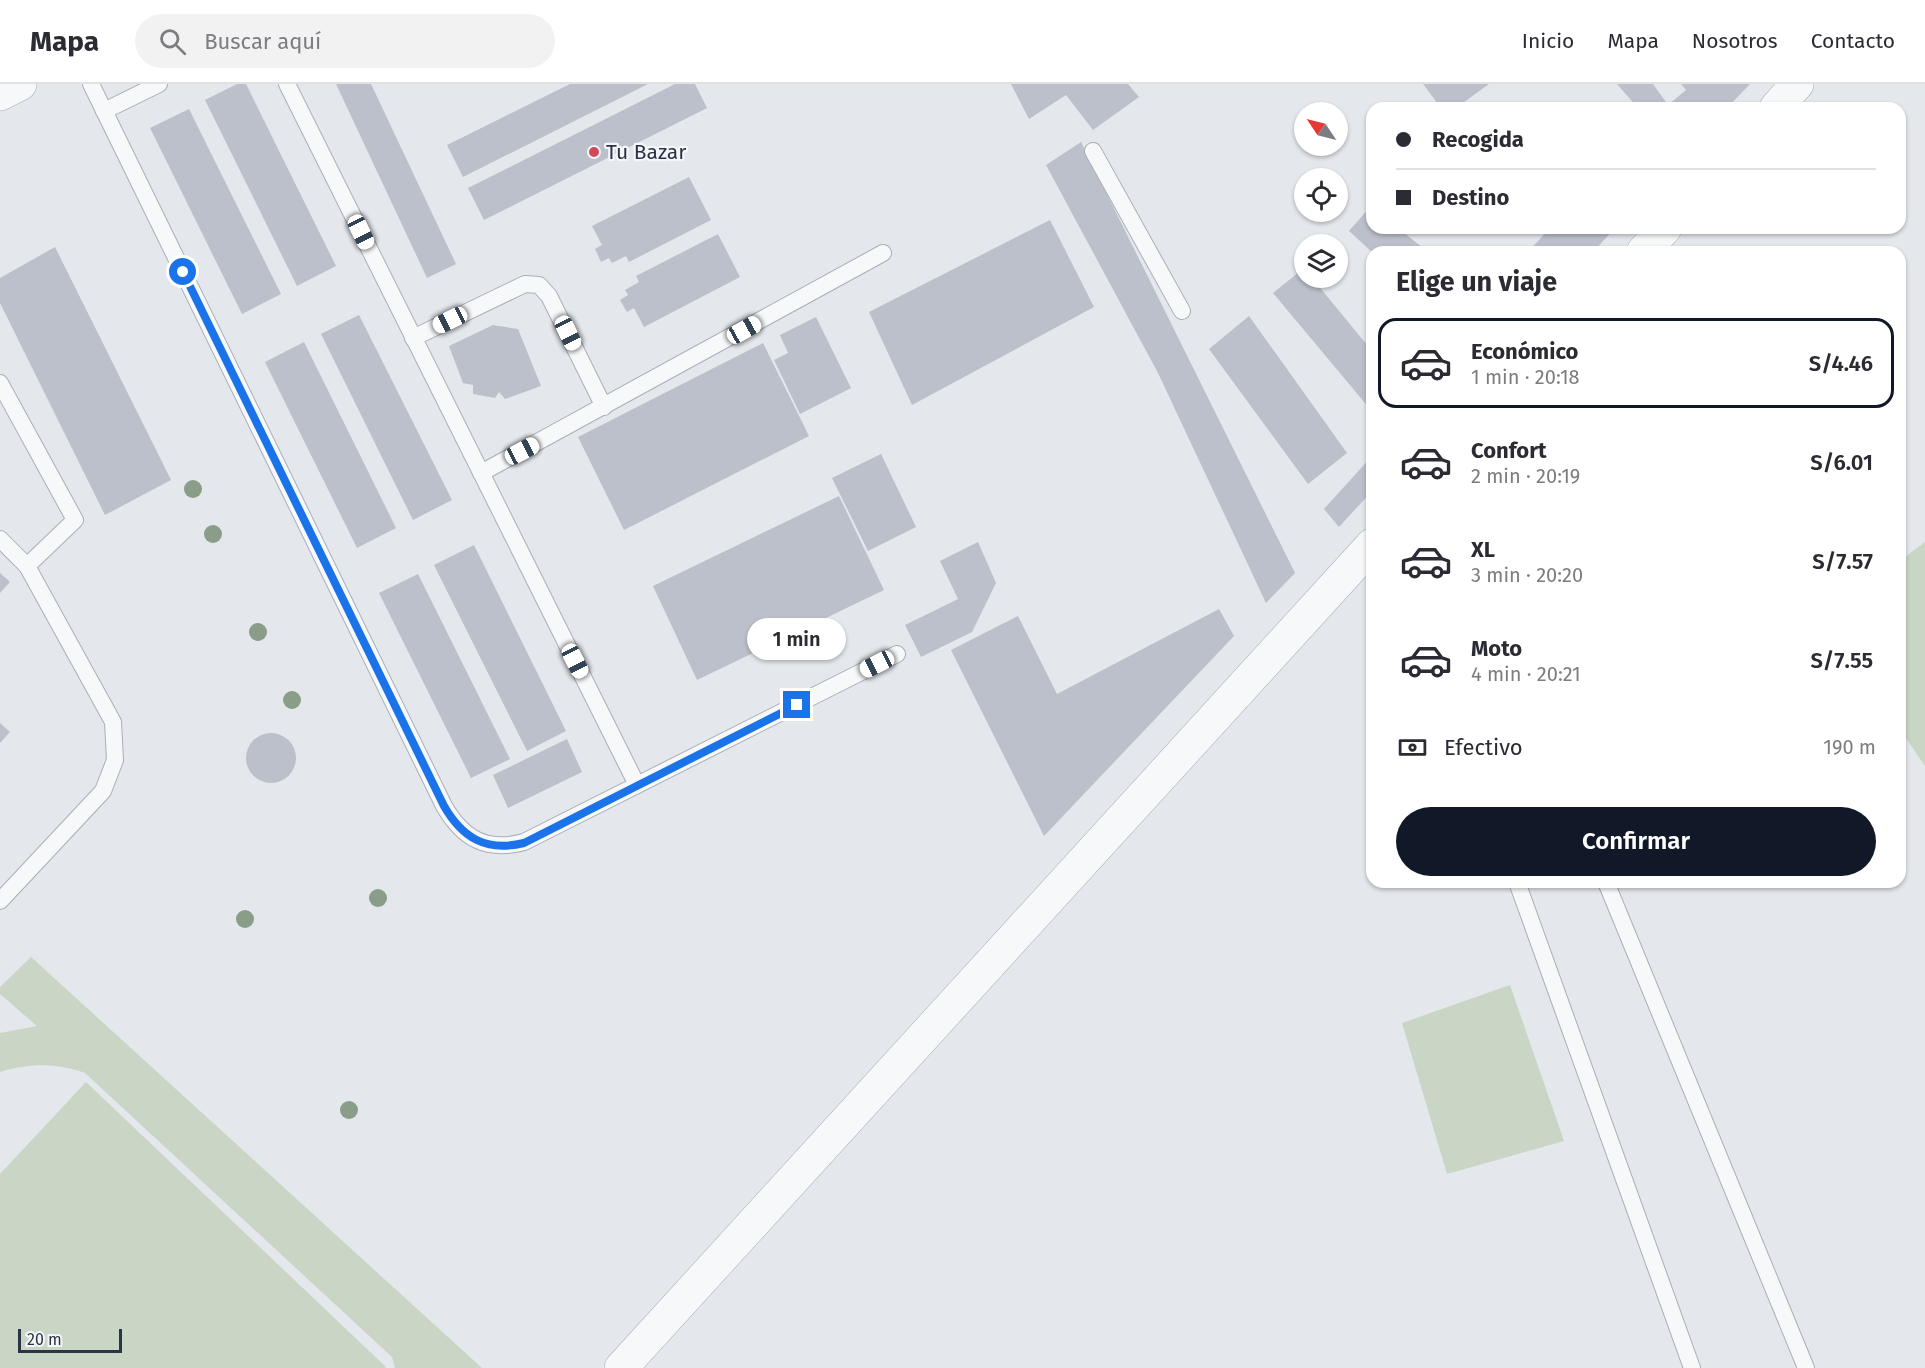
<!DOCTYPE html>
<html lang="es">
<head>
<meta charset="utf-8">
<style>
	body { margin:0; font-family:"Fira Sans",sans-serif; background:#f2f2f3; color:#2b2b33; height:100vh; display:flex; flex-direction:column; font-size:22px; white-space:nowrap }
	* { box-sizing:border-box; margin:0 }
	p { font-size:20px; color:#7c7c81 }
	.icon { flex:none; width:33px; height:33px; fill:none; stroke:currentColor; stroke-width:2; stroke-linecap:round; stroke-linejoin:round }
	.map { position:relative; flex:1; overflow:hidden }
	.panel { position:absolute; left:1366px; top:162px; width:540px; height:642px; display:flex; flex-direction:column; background:#fff; border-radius:18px; box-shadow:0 2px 4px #0004 }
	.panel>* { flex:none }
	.guide { position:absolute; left:1366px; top:18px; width:540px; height:132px; border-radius:18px; box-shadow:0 2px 4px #0004; display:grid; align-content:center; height:132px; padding:0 30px; background:#fff }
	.needle { width:39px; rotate:305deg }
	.controls { position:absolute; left:1294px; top:18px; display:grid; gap:12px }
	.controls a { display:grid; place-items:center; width:54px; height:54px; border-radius:50%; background:#fff; box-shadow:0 2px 4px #0004; font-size:30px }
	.scale { position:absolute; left:18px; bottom:15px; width:104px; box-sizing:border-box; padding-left:6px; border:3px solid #2b3445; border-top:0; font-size:16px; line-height:21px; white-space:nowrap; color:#2b3445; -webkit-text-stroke:4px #f4f6f9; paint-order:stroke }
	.end { position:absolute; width:27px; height:27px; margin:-14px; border:8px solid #1a73e8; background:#fff; box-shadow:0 0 0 3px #fff }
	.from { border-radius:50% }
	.bubble { position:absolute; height:42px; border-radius:21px; background:#fff; box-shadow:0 2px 4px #0004; font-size:20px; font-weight:600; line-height:42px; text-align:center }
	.car { position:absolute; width:18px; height:36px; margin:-18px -9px; border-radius:8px; box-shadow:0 0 4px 2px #0007; background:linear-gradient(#fff 24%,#345 0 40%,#fff 0 76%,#345 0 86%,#fff 0) }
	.guide b { display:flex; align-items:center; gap:21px; height:57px; font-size:22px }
	.guide b+b { border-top:2px solid #e1e1e2 }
	.guide i { width:15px; height:15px; background:#2b2b33 }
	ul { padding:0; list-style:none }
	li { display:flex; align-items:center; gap:18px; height:90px; margin:0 12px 9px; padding:0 18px; border:3px solid transparent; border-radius:18px }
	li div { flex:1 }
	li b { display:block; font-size:22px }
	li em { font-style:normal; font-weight:600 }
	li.current { border-color:#111827 }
	li>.icon { width:54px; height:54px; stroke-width:1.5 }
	h2 { padding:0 30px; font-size:27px; line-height:72px }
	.pay { display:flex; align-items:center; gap:15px; height:66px; padding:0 30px; font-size:22px }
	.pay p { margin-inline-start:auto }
	.action { display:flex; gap:12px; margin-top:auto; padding:12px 30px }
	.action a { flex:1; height:69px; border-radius:36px; background:#111827; color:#fff; font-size:24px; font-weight:600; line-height:69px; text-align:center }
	header { display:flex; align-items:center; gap:36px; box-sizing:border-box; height:84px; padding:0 30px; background:#fff; border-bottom:2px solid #e1e1e2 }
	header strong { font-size:28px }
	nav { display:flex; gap:33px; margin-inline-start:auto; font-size:21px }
	.search { width:420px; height:54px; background:#f2f2f3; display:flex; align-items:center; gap:15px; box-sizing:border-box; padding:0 21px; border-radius:33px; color:#7c7c81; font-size:22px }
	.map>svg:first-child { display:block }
</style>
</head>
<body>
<header>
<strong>Mapa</strong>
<div class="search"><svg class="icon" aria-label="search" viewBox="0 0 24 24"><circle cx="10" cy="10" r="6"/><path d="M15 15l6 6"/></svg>Buscar aquí</div>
<nav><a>Inicio</a><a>Mapa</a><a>Nosotros</a><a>Contacto</a></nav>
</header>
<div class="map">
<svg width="1925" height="1284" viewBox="0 0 1925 1284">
	<rect width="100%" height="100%" fill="#e4e7ec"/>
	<g fill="#c9d6c5">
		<polygon points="1925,458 1925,682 1901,647 1901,476"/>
		<path d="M31,873L482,1284H395L392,1273L85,989C55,979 31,979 0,988V949L37,942L0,910V903Z"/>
		<polygon points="1510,901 1564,1057 1447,1090 1402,939"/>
		<polygon points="86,998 386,1283 385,1284 0,1284 0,1090"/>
	</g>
	<g fill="#bbc0ca">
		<polygon points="237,0 246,0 336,182 297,202 205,16"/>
		<polygon points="336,0 371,0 456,180 427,194"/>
		<polygon points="570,0 648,0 463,93 447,61"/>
		<polygon points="675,0 695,0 707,24 484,136 468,104"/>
		<polygon points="1011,0 1128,0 1139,13 1093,46 1066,11 1029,35"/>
		<polygon points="1423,0 1489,0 1456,24 1441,24"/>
		<polygon points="1617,0 1653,0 1668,21 1686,6 1681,0 1750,0 1727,24 1638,24"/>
		<polygon points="189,25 281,210 242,230 150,44"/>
		<polygon points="1081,58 1295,489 1266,519 1158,289 1046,81"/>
		<polygon points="689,93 711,136 629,178 626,172 612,179 609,174 601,178 595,165 602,161 592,142"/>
		<polygon points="1371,122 1372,144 1398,144 1428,168 1372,168 1349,147"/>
		<polygon points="1050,136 1094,223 912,321 869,228"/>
		<polygon points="1550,144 1615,144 1593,168 1528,168"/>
		<polygon points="718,150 740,193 644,243 634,224 627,228 620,216 628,211 625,206 639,198 636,192"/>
		<polygon points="55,163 171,396 105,431 0,219 0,194"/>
		<polygon points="1304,184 1305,194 1312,194 1372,267 1372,323 1370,325 1273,209"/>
		<polygon points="359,231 452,416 413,436 321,250"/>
		<polygon points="1249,232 1347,369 1308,400 1209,265"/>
		<polygon points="816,233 851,304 800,330 774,276 788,269 780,251"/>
		<polygon points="493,241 518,245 541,302 505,315 499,308 495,314 473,310 473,301 463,299 449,262"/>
		<polygon points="304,258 396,444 357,464 265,278"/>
		<polygon points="763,259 809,352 624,446 578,353"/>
		<polygon points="881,370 916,443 868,467 832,394"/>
		<polygon points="1372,372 1372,407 1339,443 1324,425"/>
		<polygon points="839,412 884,506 697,596 653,502"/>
		<polygon points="978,458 996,499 972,548 921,573 905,541 958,515 940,477"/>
		<polygon points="474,461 566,647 527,667 434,481"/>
		<polygon points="0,489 10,498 0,509"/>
		<polygon points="418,490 510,675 471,694 379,509"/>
		<polygon points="1219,525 1234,552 1044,752 951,566 1018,532 1057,610"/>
		<polygon points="0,639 10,648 0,659"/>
		<circle cx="271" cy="674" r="25"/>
		<polygon points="567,655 582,688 508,724 493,691"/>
	</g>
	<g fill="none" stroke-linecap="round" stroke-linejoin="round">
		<g stroke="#a9aeb7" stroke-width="18">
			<g id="service">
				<path d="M91,0L444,722C463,755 487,768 524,758L897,570"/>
				<polyline points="287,0 637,701"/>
				<polyline points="104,27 159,0"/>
				<polyline points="1093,67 1182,227"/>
				<polyline points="413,254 525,200 539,201 549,212 604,323"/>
				<polyline points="0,299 75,436 27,482"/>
				<polyline points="481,389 883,169"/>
				<polyline points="0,455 27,482 113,638 115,676 103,707 0,817"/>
				<polyline points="1517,798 1692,1284"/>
				<polyline points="1606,798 1806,1284"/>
			</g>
		</g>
		<g stroke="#a9aeb7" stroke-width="34">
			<g id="minor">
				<polyline points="1776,24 1797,0"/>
				<polyline points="1643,168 1665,144"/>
				<polyline points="621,1284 1372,461"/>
			</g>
		</g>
		<g stroke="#a9aeb7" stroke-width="34">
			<polyline id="tertiary" points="0,10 20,0"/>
		</g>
		<use href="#service" stroke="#f7f8fa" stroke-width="16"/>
		<use href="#minor" stroke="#f7f8fa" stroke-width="33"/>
		<use href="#tertiary" stroke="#f7f8fa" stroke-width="33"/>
	</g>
	<g fill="#899d89">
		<circle cx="193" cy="405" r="9"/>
		<circle cx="213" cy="450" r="9"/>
		<circle cx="258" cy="548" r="9"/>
		<circle cx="292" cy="616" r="9"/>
		<circle cx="378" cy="814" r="9"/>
		<circle cx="245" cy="835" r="9"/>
		<circle cx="349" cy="1026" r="9"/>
	</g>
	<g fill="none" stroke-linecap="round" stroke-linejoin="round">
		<path stroke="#1a73e8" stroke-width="8" d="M183,188L444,722C463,755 487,768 524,759L797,621"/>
	</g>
	<circle fill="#d1495b" stroke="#f4f6f9" stroke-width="2" cx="594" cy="68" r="6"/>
	<g text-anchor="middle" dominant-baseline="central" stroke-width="4.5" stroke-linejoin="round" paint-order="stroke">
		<g font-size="21" fill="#2b3445" stroke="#f4f6f9" text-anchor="start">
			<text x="606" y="68">Tu Bazar</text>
		</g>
	</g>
</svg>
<div class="controls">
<a><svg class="needle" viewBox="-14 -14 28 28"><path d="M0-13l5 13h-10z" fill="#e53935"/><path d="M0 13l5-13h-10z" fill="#7c7c81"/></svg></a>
<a><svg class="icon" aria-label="locate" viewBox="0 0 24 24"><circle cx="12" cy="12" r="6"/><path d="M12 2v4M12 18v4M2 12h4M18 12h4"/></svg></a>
<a><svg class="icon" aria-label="layers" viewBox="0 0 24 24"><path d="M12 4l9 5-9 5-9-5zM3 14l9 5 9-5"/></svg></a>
</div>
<div class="scale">20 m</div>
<i class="end from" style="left:183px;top:188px"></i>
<i class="end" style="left:797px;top:621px"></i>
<div class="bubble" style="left:747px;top:534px;width:99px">1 min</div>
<i class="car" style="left:361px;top:148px;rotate:154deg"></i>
<i class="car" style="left:450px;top:236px;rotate:244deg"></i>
<i class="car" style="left:744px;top:246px;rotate:61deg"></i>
<i class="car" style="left:568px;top:249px;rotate:154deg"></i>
<i class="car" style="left:522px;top:367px;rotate:62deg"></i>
<i class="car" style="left:575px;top:577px;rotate:153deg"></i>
<i class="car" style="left:877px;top:580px;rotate:243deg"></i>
<div class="guide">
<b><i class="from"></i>Recogida</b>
<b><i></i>Destino</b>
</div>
<section class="panel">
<h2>Elige un viaje</h2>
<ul>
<li class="current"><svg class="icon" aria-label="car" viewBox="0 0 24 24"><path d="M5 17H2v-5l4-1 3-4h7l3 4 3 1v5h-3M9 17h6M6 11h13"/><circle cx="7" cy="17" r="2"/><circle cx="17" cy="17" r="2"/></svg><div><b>Económico</b><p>1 min · 20:18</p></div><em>S/4.46</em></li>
<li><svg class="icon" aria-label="car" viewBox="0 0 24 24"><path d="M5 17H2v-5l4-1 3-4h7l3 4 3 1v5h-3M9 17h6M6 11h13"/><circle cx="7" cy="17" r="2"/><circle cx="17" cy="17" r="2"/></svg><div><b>Confort</b><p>2 min · 20:19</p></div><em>S/6.01</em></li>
<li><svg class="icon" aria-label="car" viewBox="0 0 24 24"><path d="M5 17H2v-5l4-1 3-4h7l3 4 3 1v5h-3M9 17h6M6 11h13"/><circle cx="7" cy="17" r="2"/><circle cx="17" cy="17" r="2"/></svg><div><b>XL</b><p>3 min · 20:20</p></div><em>S/7.57</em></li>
<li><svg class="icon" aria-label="car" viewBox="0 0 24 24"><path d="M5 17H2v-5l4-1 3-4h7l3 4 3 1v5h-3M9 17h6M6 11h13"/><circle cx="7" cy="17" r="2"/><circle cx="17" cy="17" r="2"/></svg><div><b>Moto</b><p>4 min · 20:21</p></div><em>S/7.55</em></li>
</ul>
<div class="pay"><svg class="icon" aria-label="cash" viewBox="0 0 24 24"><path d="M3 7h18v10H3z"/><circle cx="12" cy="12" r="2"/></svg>Efectivo<p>190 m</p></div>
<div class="action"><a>Confirmar</a></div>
</section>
</div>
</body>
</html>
